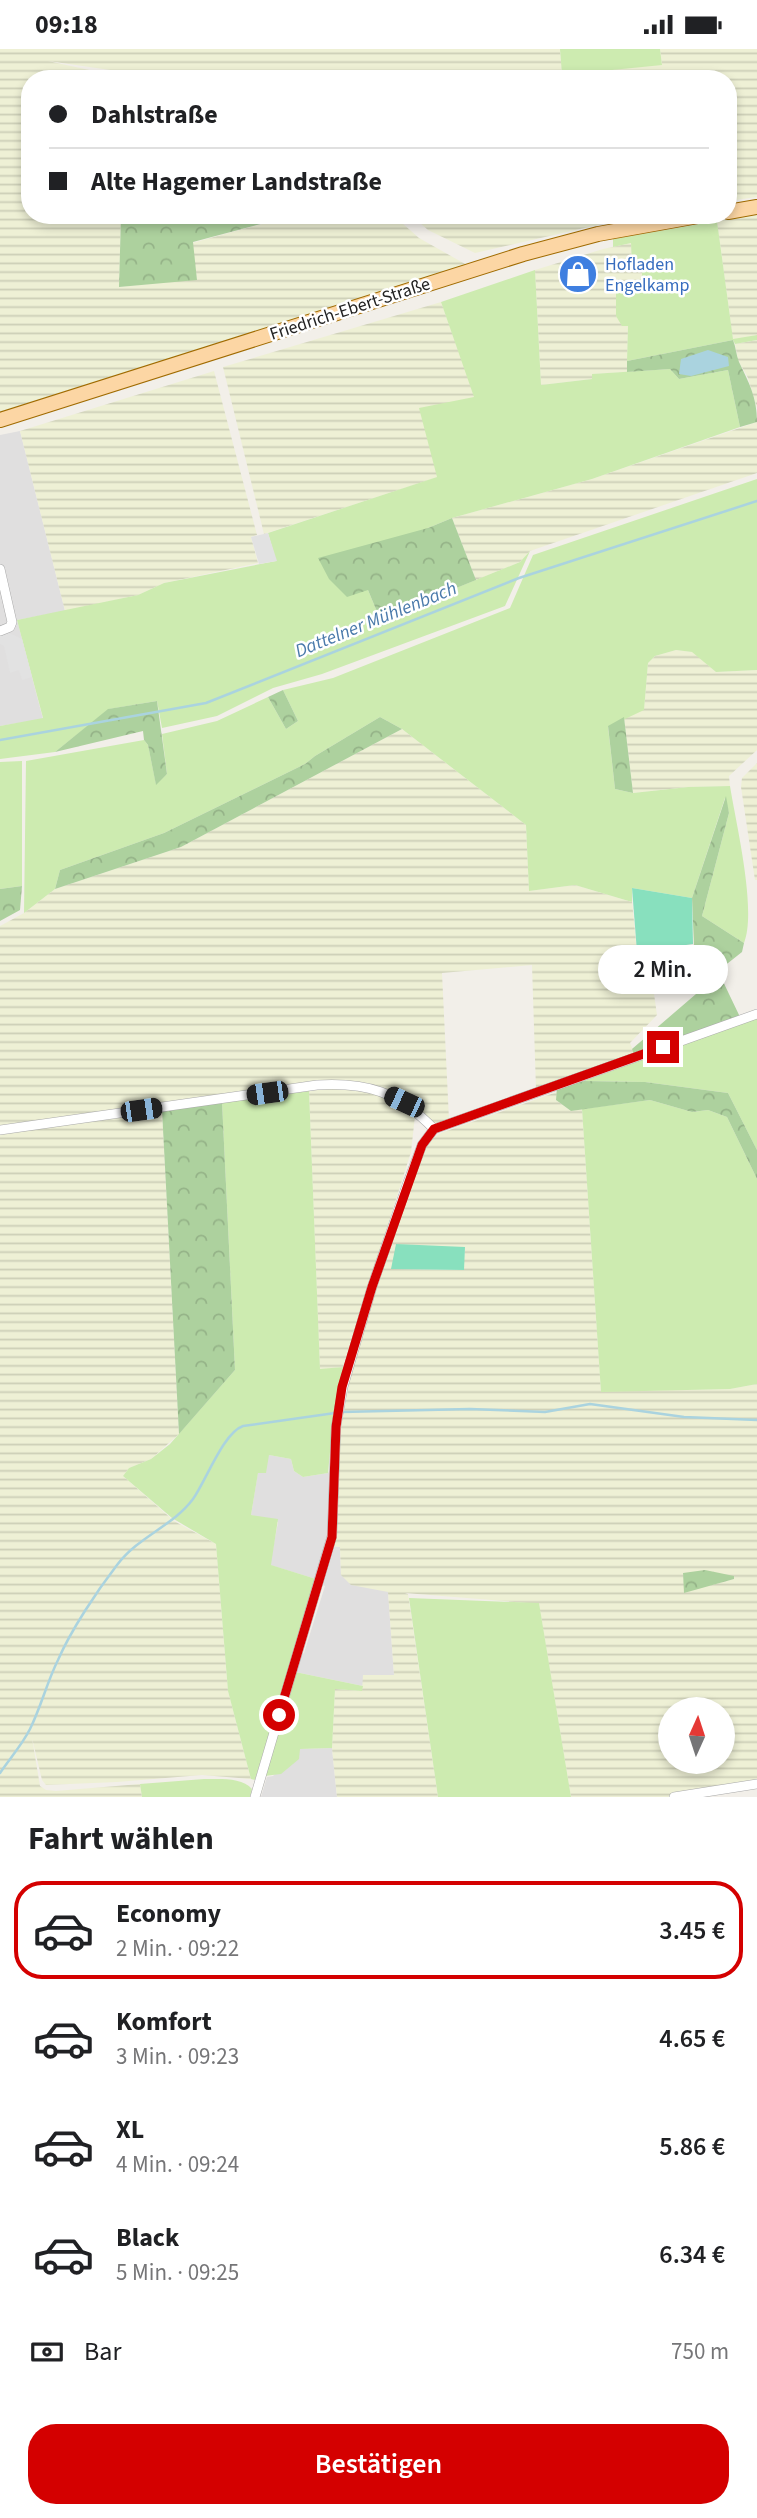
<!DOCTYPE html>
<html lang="de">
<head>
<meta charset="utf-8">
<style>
	body { margin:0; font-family:"Source Sans 3",sans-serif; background:#f2f2f2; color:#202124; height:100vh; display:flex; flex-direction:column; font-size:26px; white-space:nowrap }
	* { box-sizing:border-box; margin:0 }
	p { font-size:23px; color:#757577 }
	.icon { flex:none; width:38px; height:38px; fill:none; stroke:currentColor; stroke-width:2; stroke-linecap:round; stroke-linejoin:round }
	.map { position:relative; height:1748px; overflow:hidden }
	.sheet { display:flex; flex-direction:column; background:#fff; flex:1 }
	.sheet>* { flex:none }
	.hud { position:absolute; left:21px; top:21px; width:716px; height:154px; border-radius:28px; box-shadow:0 4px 10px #0003; display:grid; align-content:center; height:154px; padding:0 28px; background:#fff }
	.needle { width:46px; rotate:3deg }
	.fabs { position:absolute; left:658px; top:1648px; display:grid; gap:14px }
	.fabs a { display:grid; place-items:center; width:77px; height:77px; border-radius:50%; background:#fff; box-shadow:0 4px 10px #0003; font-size:35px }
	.end { position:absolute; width:32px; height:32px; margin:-16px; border:9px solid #d40000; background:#fff; box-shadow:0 0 0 4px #fff }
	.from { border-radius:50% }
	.bubble { position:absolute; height:49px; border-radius:24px; background:#fff; box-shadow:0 4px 10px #0003; font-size:23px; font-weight:600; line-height:49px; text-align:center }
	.car { position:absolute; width:21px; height:42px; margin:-21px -10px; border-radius:9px; box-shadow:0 0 5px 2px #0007; background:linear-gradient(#222 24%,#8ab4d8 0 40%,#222 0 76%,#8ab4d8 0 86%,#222 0) }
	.hud b { display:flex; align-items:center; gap:24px; height:66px; font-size:26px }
	.hud b+b { border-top:2px solid #e0e0e0 }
	.hud i { width:18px; height:18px; background:#202124 }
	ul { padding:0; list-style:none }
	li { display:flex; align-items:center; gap:21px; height:98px; margin:0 14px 10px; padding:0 14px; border:4px solid transparent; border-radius:28px }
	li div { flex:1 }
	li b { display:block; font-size:26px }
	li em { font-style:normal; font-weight:600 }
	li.active { border-color:#d40000 }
	li>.icon { width:63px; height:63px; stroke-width:1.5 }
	h2 { padding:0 28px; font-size:32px; line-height:84px }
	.pay { display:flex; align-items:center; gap:18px; height:77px; padding:0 28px; font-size:26px }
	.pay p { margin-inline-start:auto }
	.button { display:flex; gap:14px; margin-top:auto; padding:14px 28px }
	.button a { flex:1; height:80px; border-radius:28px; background:#d40000; color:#fff; font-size:28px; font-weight:600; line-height:80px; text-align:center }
	.status { display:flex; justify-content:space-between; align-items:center; height:49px; padding:0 35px; background:#fff; direction:ltr }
	.status svg { height:19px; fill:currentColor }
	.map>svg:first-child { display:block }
</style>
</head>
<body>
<div class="status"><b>09:18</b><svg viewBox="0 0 49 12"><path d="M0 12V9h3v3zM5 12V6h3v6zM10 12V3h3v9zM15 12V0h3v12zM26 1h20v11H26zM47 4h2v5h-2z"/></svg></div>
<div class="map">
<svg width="757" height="1748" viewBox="0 0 757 1748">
	<defs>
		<pattern id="farmland-rules" width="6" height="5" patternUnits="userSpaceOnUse" patternTransform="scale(1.75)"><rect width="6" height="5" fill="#eef0d5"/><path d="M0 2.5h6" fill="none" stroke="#ccceb7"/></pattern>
		<pattern id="forest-crowns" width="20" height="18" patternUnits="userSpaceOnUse" patternTransform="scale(1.75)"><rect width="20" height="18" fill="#add19e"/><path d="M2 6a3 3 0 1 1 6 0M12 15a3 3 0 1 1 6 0" fill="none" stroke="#95b388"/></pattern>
	</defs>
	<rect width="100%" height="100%" fill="#f2efe9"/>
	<g fill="#e0dfdf">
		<polygon points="20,382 65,562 17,571 43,670 0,677 0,386"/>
		<polygon points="269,1406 291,1410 294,1422 303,1428 328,1424 330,1421 328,1484 316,1530 270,1516 278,1473 251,1466 258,1423"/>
		<polygon points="333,1497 340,1498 341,1526 388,1542 394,1626 364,1626 363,1637 295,1623 300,1607 304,1604 325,1537 321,1535"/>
		<polygon points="332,1699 337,1748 261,1748 267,1728 273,1727 300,1700"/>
	</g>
	<g fill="url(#farmland-rules)" fill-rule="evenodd">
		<polygon points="0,0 560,0 562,26 662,15 660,0 757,0 757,148 728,152 728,30 143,30 131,24 48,12 126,29 30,30 30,166 121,166 119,238 197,230 192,194 295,166 393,166 419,189 467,216 0,363"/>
		<polygon points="411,166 641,166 475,204 428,181"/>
		<polygon points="757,166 757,286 733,291 717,172"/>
		<polygon points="631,194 632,220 642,219 642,240 616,241 616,267 628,277 627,323 593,325 592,330 541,336 535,221 603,200"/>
		<polygon points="441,253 475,348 438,428 264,485 223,318"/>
		<polygon points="757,291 757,359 748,329 738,311 735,295"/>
		<polygon points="214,322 257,486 251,488 258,514 164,534 138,546 65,562 20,382"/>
		<polygon points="757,373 757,424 530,502 520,513 476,531 452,469 592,430"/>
		<polygon points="676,601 693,603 716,623 757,621 757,701 729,727 730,737 688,738 633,744 624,668 644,660 648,614 655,607"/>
		<polygon points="402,680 526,776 529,842 575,836 632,853 637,902 648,902 657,966 630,994 636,1008 536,1040 532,916 442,924 449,1071 434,1076 406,1051 372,1035 343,1032 0,1077 0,877 24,864 55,840 181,798"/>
		<polygon points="757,714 757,831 755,831 741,738 742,729"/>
		<polygon points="336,1039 375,1044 399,1054 415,1067 411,1103 343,1318 320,1321 309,1042"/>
		<path d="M557,1043L556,1051L571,1062L582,1060L601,1342L730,1340L757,1335V1735L674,1748H571L539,1555L405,1544L408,1545L438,1748H337L332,1699L335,1640L362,1642L363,1626H394L388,1543L351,1536L341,1526L340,1498L333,1497L335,1484L340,1384L353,1314L364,1276L423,1101L429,1092L441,1084ZM465,1198L463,1221L392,1220ZM683,1524L734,1530L685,1543ZM670,1661H723V1713H670Z"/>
		<polygon points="162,1061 179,1385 151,1410 129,1419 123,1427 174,1472 216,1495 228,1642 251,1730 202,1726 117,1733 46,1736 42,1731 32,1689 40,1737 46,1741 56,1742 140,1735 142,1748 0,1748 0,1084"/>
	</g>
	<g fill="#cdebb0">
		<polygon points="560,0 660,0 662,16 562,26"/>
		<polygon points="717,172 733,290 757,286 757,291 735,295 733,291 627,312 628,277 622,277 616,267 616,240 642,240 642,219 632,220 631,194 613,198 613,190"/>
		<polygon points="535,221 541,336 592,330 592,325 670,320 679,330 728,321 740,378 592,430 452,469 428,479 368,541 380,570 520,513 530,502 505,557 322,625 273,639 217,667 162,679 157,652 109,660 55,703 0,710 0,677 43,669 17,571 138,546 164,534 276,512 268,484 437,428 419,359 474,348 441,253"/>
		<path d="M757,430V621L716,623L692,603L676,601L655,607L648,614L644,661L608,678L615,740L633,744L688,738L730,737C736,775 757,861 744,894L702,867L729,764L725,749L692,849L632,839V853L575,836L529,842L526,776L402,680L380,668L315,707L305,715L164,784L60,821L55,840L24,864L26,712L144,691L148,696L156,735L167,725L162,685L217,672L268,648L286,680L298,672L283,641L333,629L510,559L533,506Z"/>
		<polygon points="22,712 22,837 0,840 0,713"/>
		<polygon points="757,969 757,1101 728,1044 645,1033 584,1032"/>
		<polygon points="309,1042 320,1320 343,1318 332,1382 328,1424 303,1428 294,1422 291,1410 269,1406 266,1424 258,1424 251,1466 278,1470 271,1516 316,1530 255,1731 251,1730 228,1642 216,1495 172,1469 123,1427 129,1419 151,1410 170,1395 235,1321 222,1053"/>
		<polygon points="650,1051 692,1063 708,1061 727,1068 757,1130 757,1335 730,1340 601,1343 582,1060"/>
		<polygon points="409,1549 539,1554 571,1748 438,1748"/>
		<polygon points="295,1623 363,1637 362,1642 335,1640 332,1699 300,1700 299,1710 281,1725 264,1727"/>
		<path d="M204,1730C220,1730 242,1728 252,1740L250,1748H142L140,1735Z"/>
	</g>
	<g fill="url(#forest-crowns)">
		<polygon points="121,166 295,166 193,193 197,231 119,238"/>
		<path d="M733,291C736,298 736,306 739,313C749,334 757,348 757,373L740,378L728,321L679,330L670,320L627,323V312Z"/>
		<polygon points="452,469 476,531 380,570 368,541 347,548 329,530 318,509 428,479"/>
		<polygon points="283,641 298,672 286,680 268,648"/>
		<polygon points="157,652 167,725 156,736 148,696 144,691 143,682 55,703 108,660"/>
		<polygon points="380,668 402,680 181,798 55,840 60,821 164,784 305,715 315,707"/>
		<polygon points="624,668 633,744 615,740 608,677"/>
		<polygon points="726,747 729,764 702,867 744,894 742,903 718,922 740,968 634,1005 632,1000 696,945 692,849"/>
		<polygon points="22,837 20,861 0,872 0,840"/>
		<polygon points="584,1032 645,1033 728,1044 757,1101 757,1130 727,1068 708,1061 692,1063 650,1051 571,1062 556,1051 557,1038"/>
		<polygon points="222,1053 235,1321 179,1385 162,1061"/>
		<polygon points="705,1521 734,1527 734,1530 684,1544 683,1524"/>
	</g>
	<g fill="#88e0be">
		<polygon points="632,839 692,849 693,895 637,903"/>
		<polygon points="396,1195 465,1198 464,1221 391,1220"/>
	</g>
	<g fill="#e2e2e2">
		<polygon points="268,484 277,512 259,515 251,488"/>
		<polygon points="9,584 22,590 32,628 22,631 19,621 10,624 4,597 0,595 0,587"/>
	</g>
	<polygon fill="#aad3df" points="708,301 728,308 729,317 691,327 679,325 681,310"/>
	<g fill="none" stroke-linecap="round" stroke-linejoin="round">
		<g stroke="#aad3df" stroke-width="2.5">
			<polyline points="0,691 206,654 519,529 757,452"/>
			<polyline points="342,1363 470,1360 545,1363 590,1355 684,1368 757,1371"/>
			<path d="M0,1724C10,1709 22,1696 30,1680C41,1658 47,1633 58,1611C71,1581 97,1542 117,1516C139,1487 173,1477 193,1450C206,1432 223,1384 243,1377L335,1364"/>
		</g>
		<g stroke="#a9a9a9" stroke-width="10">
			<g id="minor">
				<polyline points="0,520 12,573 10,578 0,582"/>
				<polyline points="434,1080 757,965"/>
				<path d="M0,1081L317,1036C368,1033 398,1043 434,1080"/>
				<polyline points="255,1748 332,1487 336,1378 343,1338 372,1238 407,1136 422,1096 434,1080"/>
				<polyline points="674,1748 757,1735"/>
			</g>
		</g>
		<g stroke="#a06b00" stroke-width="16">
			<g id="primary">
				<polyline points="728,163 757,158"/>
				<polyline points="0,371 523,205 598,185 704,166"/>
			</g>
		</g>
		<use href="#minor" stroke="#fff" stroke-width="9"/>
		<use href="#primary" stroke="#fcd6a4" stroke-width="14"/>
	</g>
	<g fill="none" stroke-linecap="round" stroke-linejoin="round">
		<polyline stroke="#d40000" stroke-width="9" points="279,1666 332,1488 336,1378 342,1338 372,1238 422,1096 434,1080 663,998"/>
	</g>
	<defs>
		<g id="shop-disc" transform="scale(2.0125)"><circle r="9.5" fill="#3f7fe0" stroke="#fff"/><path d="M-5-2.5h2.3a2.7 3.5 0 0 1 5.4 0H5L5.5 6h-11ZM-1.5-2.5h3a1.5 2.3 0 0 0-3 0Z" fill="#fff"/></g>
	</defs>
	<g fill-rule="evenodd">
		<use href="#shop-disc" x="578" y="225"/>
	</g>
	<g text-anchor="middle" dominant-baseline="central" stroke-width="5" stroke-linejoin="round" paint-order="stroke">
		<g font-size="18" fill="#366cbe" stroke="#fff" text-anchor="start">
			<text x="605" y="215">Hofladen<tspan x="605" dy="21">Engelkamp</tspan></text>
		</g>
		<g font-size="18" fill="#222" stroke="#fff">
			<text transform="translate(350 260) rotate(-18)">Friedrich-Ebert-Straße</text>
		</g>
		<g font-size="19" font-style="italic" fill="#4a7aab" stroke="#fff">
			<text transform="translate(376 571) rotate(-22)">Dattelner Mühlenbach</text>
		</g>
	</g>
</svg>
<div class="fabs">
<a><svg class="needle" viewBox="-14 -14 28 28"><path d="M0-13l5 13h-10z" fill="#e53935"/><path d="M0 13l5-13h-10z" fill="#757577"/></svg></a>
</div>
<i class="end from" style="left:279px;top:1666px"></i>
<i class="end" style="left:663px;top:998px"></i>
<div class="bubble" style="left:598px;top:896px;width:130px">2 Min.</div>
<i class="car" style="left:267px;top:1044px;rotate:262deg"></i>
<i class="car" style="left:404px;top:1053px;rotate:295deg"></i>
<i class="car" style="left:141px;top:1061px;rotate:82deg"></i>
<div class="hud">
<b><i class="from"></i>Dahlstraße</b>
<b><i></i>Alte Hagemer Landstraße</b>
</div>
</div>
<section class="sheet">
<h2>Fahrt wählen</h2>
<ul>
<li class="active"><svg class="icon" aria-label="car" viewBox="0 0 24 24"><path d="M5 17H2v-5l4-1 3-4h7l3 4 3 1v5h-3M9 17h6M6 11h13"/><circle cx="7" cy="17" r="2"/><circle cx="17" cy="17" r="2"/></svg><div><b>Economy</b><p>2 Min. · 09:22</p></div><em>3.45 €</em></li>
<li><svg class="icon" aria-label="car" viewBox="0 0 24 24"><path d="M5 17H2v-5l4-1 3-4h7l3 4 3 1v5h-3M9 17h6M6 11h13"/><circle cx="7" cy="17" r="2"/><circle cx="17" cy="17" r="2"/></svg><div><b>Komfort</b><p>3 Min. · 09:23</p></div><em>4.65 €</em></li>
<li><svg class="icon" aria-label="car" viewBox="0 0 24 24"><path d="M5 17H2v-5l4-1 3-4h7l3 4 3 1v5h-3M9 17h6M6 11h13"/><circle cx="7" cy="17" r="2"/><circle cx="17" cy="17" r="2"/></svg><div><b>XL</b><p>4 Min. · 09:24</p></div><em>5.86 €</em></li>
<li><svg class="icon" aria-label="car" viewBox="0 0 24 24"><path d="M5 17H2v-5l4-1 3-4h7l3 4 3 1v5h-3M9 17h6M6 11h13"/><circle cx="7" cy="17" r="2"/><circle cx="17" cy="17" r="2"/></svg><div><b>Black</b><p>5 Min. · 09:25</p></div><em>6.34 €</em></li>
</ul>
<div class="pay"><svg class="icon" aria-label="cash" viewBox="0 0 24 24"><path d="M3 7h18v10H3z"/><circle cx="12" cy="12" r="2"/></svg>Bar<p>750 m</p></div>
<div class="button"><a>Bestätigen</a></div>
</section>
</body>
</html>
